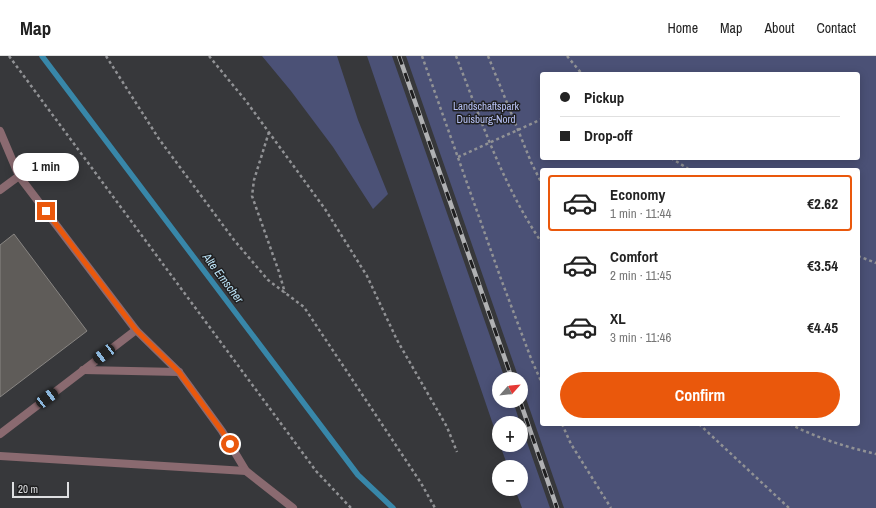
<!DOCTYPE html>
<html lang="en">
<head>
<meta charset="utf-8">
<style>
	body { margin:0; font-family:"Archivo Narrow",sans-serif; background:#f2f2f2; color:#222; height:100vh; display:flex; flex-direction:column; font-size:15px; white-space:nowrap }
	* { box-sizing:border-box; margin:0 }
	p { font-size:13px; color:#767676 }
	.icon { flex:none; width:22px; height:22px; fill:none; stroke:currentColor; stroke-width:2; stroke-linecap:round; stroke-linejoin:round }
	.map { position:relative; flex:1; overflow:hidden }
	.panel { position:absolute; left:540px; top:112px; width:320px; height:258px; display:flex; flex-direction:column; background:#fff; border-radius:4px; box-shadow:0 2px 10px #0003 }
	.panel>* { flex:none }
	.banner { position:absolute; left:540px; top:16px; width:320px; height:88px; border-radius:4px; box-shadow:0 2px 10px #0003; display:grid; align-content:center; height:88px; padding:0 20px; background:#fff }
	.needle { width:26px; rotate:63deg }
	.tools { position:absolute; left:492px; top:316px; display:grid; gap:8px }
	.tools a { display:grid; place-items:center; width:36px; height:36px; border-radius:50%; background:#fff; box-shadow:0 2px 10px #0003; font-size:20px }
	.scale { position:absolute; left:12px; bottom:10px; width:57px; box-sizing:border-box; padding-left:4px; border:2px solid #dedfe1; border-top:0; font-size:11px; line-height:14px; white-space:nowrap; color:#dedfe1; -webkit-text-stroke:3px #1f1f20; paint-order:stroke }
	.end { position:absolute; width:18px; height:18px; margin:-9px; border:5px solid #ea580c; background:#fff; box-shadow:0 0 0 2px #fff }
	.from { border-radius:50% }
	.bubble { position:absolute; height:28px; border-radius:14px; background:#fff; box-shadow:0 2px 10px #0003; font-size:13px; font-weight:800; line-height:28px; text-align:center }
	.car { position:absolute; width:12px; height:24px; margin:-12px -6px; border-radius:5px; box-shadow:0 0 3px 1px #0007; background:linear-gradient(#222 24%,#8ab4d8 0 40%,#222 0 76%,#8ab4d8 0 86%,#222 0) }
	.banner b { display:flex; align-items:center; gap:14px; height:38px; font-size:15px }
	.banner b+b { border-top:1px solid #e0e0e0 }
	.banner i { width:10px; height:10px; background:#222 }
	ul { padding:7px 0 0; list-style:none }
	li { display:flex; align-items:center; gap:12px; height:56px; margin:0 8px 6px; padding:0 12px; border:2px solid transparent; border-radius:4px }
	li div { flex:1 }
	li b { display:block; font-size:15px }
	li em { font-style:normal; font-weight:800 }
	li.on { border-color:#ea580c }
	li>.icon { width:36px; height:36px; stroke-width:1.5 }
	.cta { display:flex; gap:8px; margin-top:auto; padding:8px 20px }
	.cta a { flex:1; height:46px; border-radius:24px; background:#ea580c; color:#fff; font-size:16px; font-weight:800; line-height:46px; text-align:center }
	header { display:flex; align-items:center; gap:24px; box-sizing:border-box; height:56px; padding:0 20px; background:#fff; border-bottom:1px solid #e0e0e0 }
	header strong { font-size:19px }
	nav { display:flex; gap:22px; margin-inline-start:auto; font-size:14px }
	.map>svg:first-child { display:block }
</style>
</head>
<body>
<header>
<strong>Map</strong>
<nav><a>Home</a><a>Map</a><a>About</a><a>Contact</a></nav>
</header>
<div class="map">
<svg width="876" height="452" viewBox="0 0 876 452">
	<rect width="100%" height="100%" fill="#37383b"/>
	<g fill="#4b5176" fill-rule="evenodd">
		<polygon points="262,0 337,0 358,64 388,138 373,153 333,91 291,35"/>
		<polygon points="367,0 392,0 505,323 499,323 499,345 513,345 520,367 499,367 499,386"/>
		<path d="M406,0H876V452H564L521,328V323H519ZM542,18H858V102H542ZM542,114H858V368H542Z"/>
		<polygon points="521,369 550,452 522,452 515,433 521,433 521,411 508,411 500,389 521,389"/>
	</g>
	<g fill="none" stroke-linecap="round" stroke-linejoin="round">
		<polyline stroke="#3887a9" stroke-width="5.5" points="42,0 358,419 393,452"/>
	</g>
	<polygon fill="#5f5c59" stroke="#898683" points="14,178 87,275 0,341 0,189"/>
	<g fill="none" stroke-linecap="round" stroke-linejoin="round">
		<g stroke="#919295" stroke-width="2.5" stroke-dasharray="3 3" stroke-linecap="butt">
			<polyline points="9,0 285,373 316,415 351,452"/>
			<polyline points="106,0 159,83 234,184 268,224 304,251 421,427 435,452"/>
			<polyline points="209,0 246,45 325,153 367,220 397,284 447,371 457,396"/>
			<polyline points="422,0 501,223 532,305 542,327"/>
			<path d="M456,0C481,64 503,130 542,187"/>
			<polyline points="488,0 531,106 542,128"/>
			<polyline points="567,0 582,18"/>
			<polyline points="269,76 254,124 252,140 279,216 285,237"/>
			<polyline points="458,101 542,63"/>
			<polyline points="671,102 690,114"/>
			<polyline points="858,200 876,207"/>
			<polyline points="562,368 571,388 611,452"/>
			<polyline points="699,368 789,452"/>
			<path d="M790,368C817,382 846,391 876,398"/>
		</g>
		<g stroke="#8a6a70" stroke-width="8">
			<polyline points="0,75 19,120"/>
			<polyline points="0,134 19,120 136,274 0,378"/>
			<polyline points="136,274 179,316 222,375 246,415"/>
			<polyline points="83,314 179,316"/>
			<polyline points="0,400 246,415 293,452"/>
		</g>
		<g stroke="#b0b1b3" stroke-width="4.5">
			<g id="rail">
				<polyline points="399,0 512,323"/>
				<polyline points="520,345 557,452"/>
			</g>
		</g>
		<use href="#rail" stroke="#1f1f20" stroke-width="3" stroke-dasharray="9" stroke-linecap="butt"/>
	</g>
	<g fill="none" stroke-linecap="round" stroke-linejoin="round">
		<polyline stroke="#ea580c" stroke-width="5" points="46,155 136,274 179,316 222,375 230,388"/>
	</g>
	<g text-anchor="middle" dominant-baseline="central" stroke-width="3" stroke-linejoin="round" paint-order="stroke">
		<g font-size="11" fill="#b6c0f3" stroke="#1f1f20">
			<text x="486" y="50">Landschaftspark<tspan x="486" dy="13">Duisburg-Nord</tspan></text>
		</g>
		<g font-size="12" font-style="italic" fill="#bbe2f6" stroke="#1f1f20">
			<text transform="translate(223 222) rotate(53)">Alte Emscher</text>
		</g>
	</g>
</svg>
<div class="tools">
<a><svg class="needle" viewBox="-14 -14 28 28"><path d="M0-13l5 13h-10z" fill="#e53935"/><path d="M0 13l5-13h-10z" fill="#767676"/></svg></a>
<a>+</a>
<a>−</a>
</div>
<div class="scale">20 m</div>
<i class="end from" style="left:230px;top:388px"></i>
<i class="end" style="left:46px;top:155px"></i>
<div class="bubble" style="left:13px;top:97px;width:66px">1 min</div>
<i class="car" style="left:104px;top:298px;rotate:233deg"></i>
<i class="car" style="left:47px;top:342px;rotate:53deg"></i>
<div class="banner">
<b><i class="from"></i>Pickup</b>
<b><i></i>Drop-off</b>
</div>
<section class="panel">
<ul>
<li class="on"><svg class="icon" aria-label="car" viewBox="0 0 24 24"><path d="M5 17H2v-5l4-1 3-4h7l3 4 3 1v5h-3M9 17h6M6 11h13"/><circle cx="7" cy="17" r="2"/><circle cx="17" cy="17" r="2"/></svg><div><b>Economy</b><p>1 min · 11:44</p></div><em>€2.62</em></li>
<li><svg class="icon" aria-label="car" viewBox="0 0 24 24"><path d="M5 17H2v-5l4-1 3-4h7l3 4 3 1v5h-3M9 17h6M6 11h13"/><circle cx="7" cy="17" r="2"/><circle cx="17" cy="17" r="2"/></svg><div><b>Comfort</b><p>2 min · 11:45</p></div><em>€3.54</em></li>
<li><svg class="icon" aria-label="car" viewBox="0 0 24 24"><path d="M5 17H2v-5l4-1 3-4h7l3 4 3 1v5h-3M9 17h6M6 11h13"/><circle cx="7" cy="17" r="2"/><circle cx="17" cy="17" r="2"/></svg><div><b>XL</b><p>3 min · 11:46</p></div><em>€4.45</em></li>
</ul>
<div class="cta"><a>Confirm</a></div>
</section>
</div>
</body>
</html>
